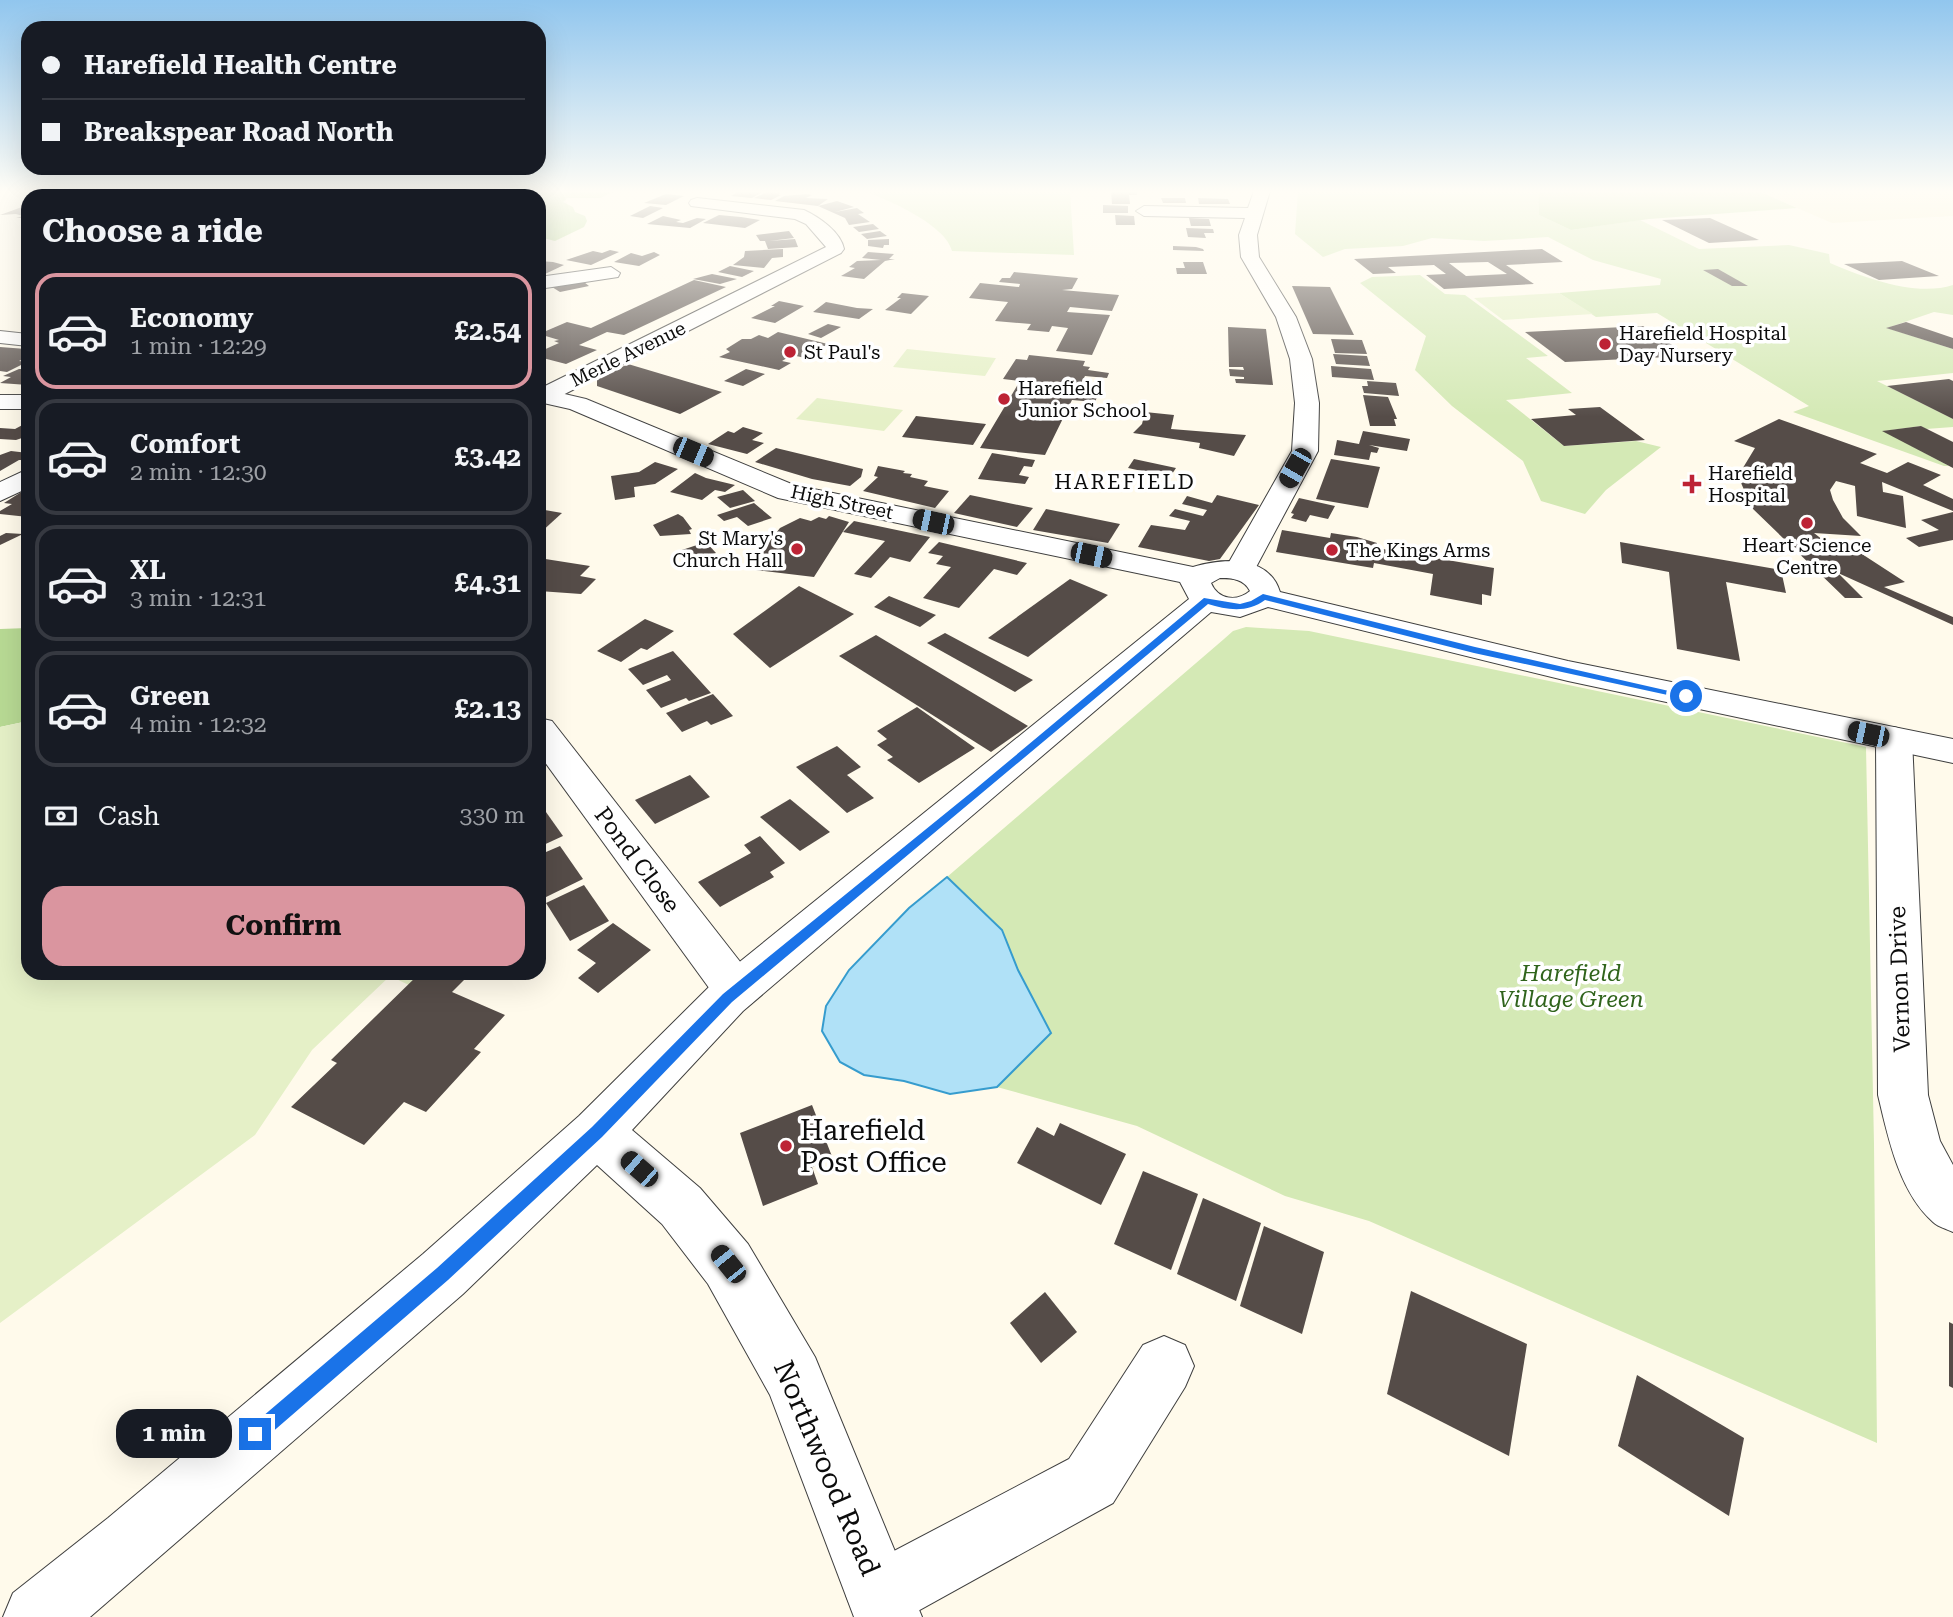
<!DOCTYPE html>
<html lang="en">
<head>
<meta charset="utf-8">
<style>
	body { margin:0; font-family:"Roboto Serif",serif; background:#242831; color:#f1f3f6; height:100vh; display:flex; flex-direction:column; font-size:26px; white-space:nowrap }
	* { box-sizing:border-box; margin:0 }
	p { font-size:23px; color:#9ea1a6 }
	.icon { flex:none; width:38px; height:38px; fill:none; stroke:currentColor; stroke-width:2; stroke-linecap:round; stroke-linejoin:round }
	.map { position:relative; flex:1; overflow:hidden }
	.drawer { position:absolute; left:21px; top:189px; width:525px; height:791px; display:flex; flex-direction:column; background:#171b24; border-radius:21px; box-shadow:0 7px 28px #0002 }
	.drawer>* { flex:none }
	.top-card { position:absolute; left:21px; top:21px; width:525px; height:154px; border-radius:21px; box-shadow:0 7px 28px #0002; display:grid; align-content:center; height:154px; padding:0 21px; background:#171b24 }
	.end { position:absolute; width:32px; height:32px; margin:-16px; border:9px solid #1a73e8; background:#fff; box-shadow:0 0 0 4px #fff }
	.from { border-radius:50% }
	.bubble { position:absolute; height:49px; border-radius:21px; background:#171b24; box-shadow:0 7px 28px #0002; font-size:23px; font-weight:700; line-height:49px; text-align:center }
	.car { position:absolute; width:21px; height:42px; margin:-21px -10px; border-radius:9px; box-shadow:0 0 5px 2px #0007; background:linear-gradient(#222 24%,#8ab4d8 0 40%,#222 0 76%,#8ab4d8 0 86%,#222 0) }
	.top-card b { display:flex; align-items:center; gap:24px; height:66px; font-size:26px }
	.top-card b+b { border-top:2px solid #363941 }
	.top-card i { width:18px; height:18px; background:#f1f3f6 }
	ul { padding:0; list-style:none }
	li { display:flex; align-items:center; gap:21px; height:116px; margin:0 14px 10px; padding:0 7px; border:4px solid #363941; border-radius:21px }
	li div { flex:1 }
	li b { display:block; font-size:26px }
	li em { font-style:normal; font-weight:700 }
	li.selected { border-color:#da959f }
	li>.icon { width:63px; height:63px; stroke-width:1.5 }
	h2 { padding:0 21px; font-size:32px; line-height:84px }
	.pay { display:flex; align-items:center; gap:18px; height:77px; padding:0 21px; font-size:26px }
	.pay p { margin-inline-start:auto }
	.button { display:flex; gap:14px; margin-top:auto; padding:14px 21px }
	.button a { flex:1; height:80px; border-radius:21px; background:#da959f; color:#111; font-size:28px; font-weight:700; line-height:80px; text-align:center }
	.map>svg:first-child { display:block }
</style>
</head>
<body>
<div class="map">
<svg width="1953" height="1617" viewBox="0 0 1953 1617">
	<rect width="100%" height="100%" fill="#fffaeb"/>
	<polygon fill="#f5eecc" points="1758,191 1953,191 1953,216 1832,223"/>
	<g fill="#d4e9b5">
		<polygon points="278,191 465,191 478,196 252,196"/>
		<path d="M864,191H1070L1074,255L952,251C946,225 889,200 864,191Z"/>
		<path d="M1298,191H1538L1539,215L1571,230L1640,220L1699,249L1789,245L1829,254L1830,263C1865,278 1916,297 1953,285V315L1934,312L1887,328L1953,349V373L1877,381L1953,419V427L1926,429L1921,426L1884,431L1949,466H1944L1793,412L1809,406L1657,313L1596,317L1559,293L1660,285L1661,279L1593,260L1548,237L1484,241L1432,238L1403,246L1345,249L1323,257L1295,234Z"/>
		<polygon points="1420,275 1445,294 1465,295 1548,356 1526,358 1572,393 1506,400 1564,446 1636,441 1661,447 1606,490 1585,514 1541,501 1523,461 1452,406 1415,370 1426,336 1360,283 1372,277"/>
		<polygon points="1246,627 1309,631 1866,747 1874,1144 1877,1443 1369,1221 1285,1196 1137,1126 997,1087 1051,1033 1018,970 1002,930 947,877 1224,639 1233,631"/>
	</g>
	<g fill="#b8da94">
		<polygon points="89,191 278,191 252,196 92,196 82,193"/>
		<polygon points="467,191 615,191 600,198 567,198 563,202 573,207 575,212 585,216 587,221 584,227 555,241 539,237 539,196 479,196"/>
		<polygon points="1538,191 1758,191 1797,208 1649,219 1571,230 1539,215"/>
		<polygon points="28,628 28,721 0,727 0,629"/>
	</g>
	<g fill="#e5f0c7">
		<polygon points="1559,293 1593,314 1503,320 1474,298"/>
		<polygon points="907,349 995,358 996,358 985,376 893,367"/>
		<polygon points="817,398 903,410 884,431 796,419"/>
		<polygon points="28,721 28,973 426,973 413,987 390,976 312,1050 255,1135 0,1323 0,727"/>
	</g>
	<polygon fill="#b0e1f7" stroke="#369cce" stroke-width="2" points="947,877 1002,930 1018,970 1051,1033 997,1087 950,1094 904,1081 864,1075 840,1062 822,1031 826,1006 849,970 909,908"/>
	<g fill="#554c48" fill-rule="evenodd">
		<polygon points="733,191 752,191 761,193 752,198 731,196 736,193"/>
		<polygon points="1111,191 1136,192 1137,195 1129,195 1130,204 1112,204"/>
		<polygon points="767,192 781,193 778,195 781,195 771,200 754,198"/>
		<polygon points="666,194 684,196 666,205 644,203"/>
		<polygon points="806,194 812,195 806,198 828,199 818,206 775,201 784,196"/>
		<polygon points="1161,198 1185,198 1186,203 1163,203"/>
		<polygon points="1198,198 1228,199 1230,204 1199,204"/>
		<polygon points="837,201 854,207 835,212 857,208 864,213 858,214 870,222 849,225 845,218 818,206"/>
		<polygon points="1103,205 1128,206 1128,213 1103,213"/>
		<polygon points="650,206 663,208 643,218 630,216"/>
		<polygon points="22,207 28,208 28,218 16,218 23,216 16,214 0,215"/>
		<polygon points="719,215 741,217 760,220 745,228 703,223"/>
		<polygon points="1115,215 1134,216 1135,225 1116,225"/>
		<polygon points="663,216 681,220 676,222 683,223 697,218 706,219 690,228 647,224"/>
		<polygon points="1189,218 1209,219 1211,226 1191,226"/>
		<polygon points="1710,218 1759,240 1709,243 1662,220"/>
		<polygon points="873,224 879,229 859,232 853,227"/>
		<polygon points="1186,228 1213,229 1214,233 1204,233 1206,238 1188,237"/>
		<polygon points="789,231 794,238 769,241 795,239 798,247 768,249 765,241 760,241 756,235"/>
		<polygon points="880,231 887,236 867,239 861,234"/>
		<polygon points="889,239 889,245 884,245 883,248 868,246 868,240"/>
		<polygon points="1173,246 1196,247 1203,249 1204,251 1173,250"/>
		<polygon points="783,249 783,257 772,258 764,268 733,265 744,257 745,251"/>
		<path d="M1542,249L1563,262L1506,265L1534,284L1444,289L1426,275L1446,274L1434,265L1388,267L1396,273L1373,274L1354,259ZM1488,262L1507,274L1466,276L1449,263Z"/>
		<polygon points="610,250 619,252 591,265 566,260 593,251 602,253"/>
		<polygon points="654,252 660,255 639,266 614,262 631,253 642,256"/>
		<polygon points="868,252 894,254 889,259 895,259 885,261 864,279 841,276 855,268 849,267 857,261 881,260 862,258"/>
		<polygon points="539,261 553,262 564,265 545,274 539,273"/>
		<polygon points="1902,261 1939,276 1879,280 1844,264"/>
		<polygon points="1183,262 1203,262 1207,274 1177,274 1176,268 1185,268"/>
		<polygon points="730,266 754,271 742,277 718,272"/>
		<polygon points="1718,269 1748,286 1732,286 1703,270"/>
		<polygon points="1014,272 1078,278 1072,289 1062,290 1119,295 1112,311 1070,307 1067,312 1110,315 1092,355 1056,351 1068,328 1052,326 1049,332 1027,330 1031,324 995,321 1008,302 969,298 980,283 1019,287 1020,284 999,282 1002,278 1010,278"/>
		<polygon points="712,274 737,279 720,284 693,279"/>
		<polygon points="694,280 726,287 624,335 607,332 579,345 597,350 566,364 539,357 539,352 559,343 554,341 559,340 539,334 567,322 591,328"/>
		<polygon points="584,282 589,286 560,292 552,287"/>
		<polygon points="1292,286 1330,287 1354,335 1313,334"/>
		<polygon points="902,293 929,296 911,314 885,310 901,298 897,298"/>
		<polygon points="779,301 804,306 775,323 751,318 775,306 771,306"/>
		<polygon points="826,302 857,308 873,309 859,319 813,312"/>
		<polygon points="1906,322 1953,338 1953,349 1886,328"/>
		<polygon points="828,324 841,327 821,338 808,334"/>
		<polygon points="1643,326 1689,356 1565,362 1525,332"/>
		<polygon points="1228,327 1266,329 1273,385 1236,383 1235,379 1244,379 1244,377 1230,376 1229,369 1244,370 1243,367 1229,367"/>
		<polygon points="778,332 828,344 805,358 792,355 782,361 791,363 779,370 719,357 730,352 726,349 742,339 751,339 759,335 768,338"/>
		<polygon points="1331,339 1362,340 1367,354 1335,353"/>
		<polygon points="0,347 26,349 21,352 28,352 28,357 19,361 27,362 7,372 0,371"/>
		<polygon points="1333,354 1367,356 1370,366 1336,364"/>
		<polygon points="1029,355 1085,361 1083,366 1090,367 1088,370 1109,373 1107,378 1085,376 1079,388 1100,390 1095,402 1072,400 1045,455 980,448 1020,381 1003,379 1016,359 1027,360"/>
		<polygon points="628,364 722,392 680,414 597,386 597,379"/>
		<polygon points="1331,366 1371,369 1374,380 1332,377"/>
		<polygon points="19,369 27,369 23,371 28,372 28,385 0,383 11,377 3,376"/>
		<polygon points="746,369 765,374 743,386 724,381"/>
		<polygon points="1949,379 1953,381 1953,419 1887,386"/>
		<polygon points="1367,381 1396,383 1399,396 1364,393 1362,386 1368,386"/>
		<polygon points="1363,395 1388,397 1397,419 1394,419 1396,426 1370,426"/>
		<polygon points="1600,407 1645,440 1564,446 1531,419 1576,415 1568,409"/>
		<polygon points="1145,412 1174,415 1171,429 1246,435 1234,456 1199,448 1200,443 1133,433 1142,424"/>
		<polygon points="916,416 986,424 973,445 902,437"/>
		<polygon points="1779,419 1877,454 1860,463 1887,473 1908,462 1941,475 1923,485 1953,499 1953,511 1882,482 1883,492 1903,496 1906,528 1857,516 1855,486 1836,481 1830,490 1833,500 1843,518 1861,536 1814,533 1828,544 1845,543 1905,582 1884,587 1953,617 1953,625 1838,573 1863,598 1845,598 1752,508 1738,476 1755,448 1734,441"/>
		<polygon points="28,422 28,436 16,440 0,439 0,428 15,429"/>
		<polygon points="1921,426 1953,442 1953,468 1882,431"/>
		<polygon points="743,427 763,433 752,440 764,443 747,454 708,444 728,431 734,433"/>
		<polygon points="1363,431 1410,439 1407,451 1369,445 1379,448 1377,453 1371,452 1369,460 1334,455 1337,440 1359,444"/>
		<polygon points="776,448 863,469 861,477 850,486 812,479 755,462"/>
		<polygon points="11,451 28,453 28,460 19,460 0,471 0,455"/>
		<polygon points="992,453 1035,460 1032,467 1024,466 1019,475 1029,477 1025,484 978,479"/>
		<polygon points="1134,459 1176,468 1170,477 1128,468"/>
		<polygon points="1331,459 1380,467 1368,508 1316,499"/>
		<polygon points="655,462 678,469 655,484 634,487 635,497 615,500 611,476 639,472"/>
		<polygon points="878,466 905,471 903,473 912,474 910,477 928,481 924,486 949,491 935,508 863,491 878,477 874,476"/>
		<polygon points="695,473 706,478 735,485 725,492 715,490 702,500 670,492"/>
		<polygon points="743,490 755,501 730,508 717,497"/>
		<polygon points="23,491 28,492 28,517 0,514 0,511 12,504 4,503"/>
		<polygon points="970,495 1033,508 1017,527 954,513"/>
		<polygon points="1217,495 1259,505 1220,559 1209,561 1138,547 1151,525 1185,530 1190,521 1169,516 1175,509 1203,516 1207,510 1182,504 1187,496 1212,503"/>
		<polygon points="1299,498 1335,506 1328,519 1310,515 1306,522 1291,518 1294,514 1291,513"/>
		<polygon points="754,503 772,518 748,526 737,517 724,521 717,515"/>
		<polygon points="539,509 562,513 539,534"/>
		<polygon points="1046,509 1120,524 1108,543 1033,530"/>
		<polygon points="1953,512 1953,540 1919,547 1906,538 1939,530 1921,520"/>
		<polygon points="678,514 683,517 692,529 689,530 691,534 660,536 653,525"/>
		<polygon points="829,516 849,522 814,577 748,569 780,528 800,518 811,521 819,517 826,519"/>
		<polygon points="854,521 930,537 910,562 890,557 871,578 854,574 885,541 843,532"/>
		<polygon points="1282,530 1330,538 1331,533 1357,537 1377,543 1377,548 1494,568 1491,596 1482,594 1482,605 1430,595 1433,574 1374,563 1373,568 1276,552"/>
		<polygon points="6,533 23,534 0,545 0,536"/>
		<polygon points="706,542 716,553 689,562 679,551"/>
		<polygon points="939,542 1027,563 1017,575 994,569 959,608 923,598 951,567 936,564 943,556 928,553"/>
		<polygon points="1620,542 1781,570 1786,593 1726,582 1740,661 1677,649 1669,572 1622,563"/>
		<polygon points="539,558 590,566 580,576 596,579 581,594 539,591"/>
		<polygon points="1070,579 1108,595 1028,657 988,638"/>
		<polygon points="799,586 854,614 770,668 733,634"/>
		<polygon points="889,596 936,615 920,627 874,607"/>
		<polygon points="645,619 674,631 647,650 641,648 621,662 597,651"/>
		<polygon points="945,633 1033,680 1015,692 927,643"/>
		<polygon points="876,635 1028,726 991,752 839,656"/>
		<polygon points="673,651 711,693 689,701 686,698 661,708 646,690 671,680 667,675 643,685 628,669"/>
		<polygon points="713,694 733,716 711,725 707,721 682,732 666,713"/>
		<polygon points="917,707 975,748 919,783 887,760 893,757 877,745 887,739 877,731"/>
		<polygon points="837,746 861,767 847,775 874,798 847,813 796,767"/>
		<polygon points="690,775 710,797 655,824 635,800"/>
		<polygon points="790,799 830,832 800,851 760,817"/>
		<polygon points="541,805 563,836 539,847 539,806"/>
		<polygon points="760,836 785,863 770,872 774,877 720,907 698,882 751,853 744,845"/>
		<polygon points="560,846 583,879 544,898 539,889 539,855"/>
		<polygon points="584,885 609,921 570,941 546,903"/>
		<polygon points="613,923 651,950 598,993 578,978 596,963 577,950"/>
		<polygon points="420,973 471,973 452,992 505,1015 474,1049 481,1052 426,1112 404,1102 364,1145 291,1107 337,1063 331,1060"/>
		<polygon points="812,1105 833,1159 812,1167 818,1184 763,1206 740,1133"/>
		<polygon points="1060,1123 1126,1154 1101,1205 1017,1163 1037,1127 1054,1136"/>
		<polygon points="1143,1171 1198,1194 1171,1270 1114,1244"/>
		<polygon points="1203,1198 1261,1223 1236,1301 1177,1274"/>
		<polygon points="1264,1226 1324,1252 1302,1334 1240,1306"/>
		<polygon points="1411,1291 1527,1344 1509,1456 1387,1394"/>
		<polygon points="1045,1292 1077,1332 1041,1363 1010,1323"/>
		<polygon points="1949,1322 1953,1324 1953,1388 1949,1386"/>
		<polygon points="1637,1375 1744,1438 1729,1516 1618,1446"/>
	</g>
	<g fill="none" stroke-linecap="round" stroke-linejoin="round">
		<g stroke="#3f3f3f" stroke-width="2">
			<g id="minor">
				<polygon points="1254,191 1270,191 1257,235 1259,257 1296,317 1312,359 1319,403 1318,451 1254,571 1250,577 1239,580 1228,577 1224,571 1292,451 1295,403 1290,359 1276,317 1241,257 1239,235 1245,218 1144,216 1136,211 1144,206 1248,208"/>
				<path d="M697,198L804,210C819,217 841,232 844,249L841,253L551,401L539,402V389L826,247L806,224L795,219L691,206L689,203L691,200Z"/>
				<polygon points="611,267 620,273 618,277 539,289 539,277"/>
				<rect x="0" y="395" width="28" height="14"/>
				<polygon points="28,469 28,488 0,501 0,482"/>
				<polygon points="539,718 552,721 752,977 759,990 752,1003 736,1008 720,1003 539,754"/>
				<path d="M1894,727L1907,731L1912,739L1928,1095L1940,1141L1953,1165V1232C1947,1229 1938,1227 1933,1222C1899,1192 1888,1137 1878,1095L1876,739L1881,731Z"/>
				<polygon points="1164,1336 1185,1345 1194,1366 1185,1387 1113,1503 907,1617 855,1617 846,1595 856,1571 1069,1459 1143,1345"/>
			</g>
		</g>
		<g stroke="#3f3f3f" stroke-width="2">
			<g id="tertiary">
				<polygon points="0,331 28,334 28,346 0,343"/>
				<path d="M539,388L586,399L794,485L1193,567C1223,558 1269,555 1280,592L1568,661L1953,739V763L1568,681L1268,607L1240,617L1211,612L743,1011L632,1130L700,1188L748,1244L815,1357L922,1617H854L770,1395L708,1284L662,1224L597,1165L463,1294L90,1617H3L13,1593L108,1518L423,1254L579,1116L711,985L1189,599L1180,582L778,498L570,409L539,402ZM1220,578C1232,578 1244,579 1250,591C1237,602 1218,600 1211,583Z"/>
			</g>
		</g>
		<use href="#minor" fill="#fff" fill-rule="evenodd"/>
		<use href="#tertiary" fill="#fff" fill-rule="evenodd"/>
	</g>
	<linearGradient id="sky" x2="0" y2="1"><stop stop-color="#91c6ee"/><stop offset="0.46" stop-color="#fffdf6"/><stop offset="1" stop-color="#fffdf6" stop-opacity="0"/></linearGradient>
	<rect width="1953" height="417" fill="url(#sky)"/>
	<path fill="#1a73e8" d="M1263,594L1475,647L1691,696L1686,699L1474,653L1265,600C1248,613 1227,610 1208,604L732,1002L602,1137L448,1280L262,1441L255,1444L249,1441L246,1434L249,1428L437,1268L592,1127L723,994L973,791L1204,598L1240,604L1251,601Z"/>
	<g fill="#bd2335" stroke="#fff" stroke-width="2.5">
		<circle cx="1605" cy="344" r="7"/>
		<circle cx="790" cy="352" r="7"/>
		<circle cx="1004" cy="399" r="7"/>
		<path d="M1688.5 473.5h7v7h7v7h-7v7h-7v-7h-7v-7h7z"/>
		<circle cx="1807" cy="523" r="7"/>
		<circle cx="797" cy="549" r="7"/>
		<circle cx="1332" cy="550" r="7"/>
		<circle cx="786" cy="1146" r="7"/>
	</g>
	<g text-anchor="middle" dominant-baseline="central" stroke-width="7" stroke-linejoin="round" paint-order="stroke">
		<g font-size="19" fill="#0c0c0c" stroke="#fff" text-anchor="start">
			<text x="1619" y="333">Harefield Hospital<tspan x="1619" dy="22">Day Nursery</tspan></text>
			<text x="804" y="352">St Paul's</text>
			<text x="1018" y="388">Harefield<tspan x="1018" dy="22">Junior School</tspan></text>
			<text x="1708" y="473">Harefield<tspan x="1708" dy="22">Hospital</tspan></text>
			<text x="783" y="538" text-anchor="end">St Mary's<tspan x="783" dy="22">Church Hall</tspan></text>
			<text x="1807" y="545" text-anchor="middle">Heart Science<tspan x="1807" dy="22">Centre</tspan></text>
			<text x="1346" y="550">The Kings Arms</text>
		</g>
		<g font-size="19" fill="#0c0c0c" stroke="#fff">
			<text transform="translate(628 354) rotate(-26)">Merle Avenue</text>
			<text transform="translate(842 502) rotate(12)">High Street</text>
		</g>
		<g font-size="21" letter-spacing="2" fill="#0c0c0c" stroke="#fff">
			<text x="1125" y="482">HAREFIELD</text>
		</g>
		<g font-size="23" fill="#0c0c0c" stroke="#fff">
			<text transform="translate(637 860) rotate(53)">Pond Close</text>
			<text transform="translate(1900 979) rotate(-92)">Vernon Drive</text>
		</g>
		<g font-size="23" font-style="italic" fill="#30641c" stroke="#fff">
			<text x="1571" y="973">Harefield<tspan x="1571" dy="26">Village Green</tspan></text>
		</g>
		<g font-size="28" fill="#0c0c0c" stroke="#fff" text-anchor="start">
			<text x="800" y="1130">Harefield<tspan x="800" dy="32">Post Office</tspan></text>
		</g>
		<g font-size="28" fill="#0c0c0c" stroke="#fff">
			<text transform="translate(827 1468) rotate(67)">Northwood Road</text>
		</g>
	</g>
</svg>
<i class="end from" style="left:1686px;top:696px"></i>
<i class="end" style="left:255px;top:1434px"></i>
<div class="bubble" style="left:116px;top:1409px;width:116px">1 min</div>
<i class="car" style="left:693px;top:452px;rotate:113deg"></i>
<i class="car" style="left:1295px;top:468px;rotate:210deg"></i>
<i class="car" style="left:933px;top:522px;rotate:282deg"></i>
<i class="car" style="left:1091px;top:555px;rotate:102deg"></i>
<i class="car" style="left:1868px;top:734px;rotate:282deg"></i>
<i class="car" style="left:639px;top:1169px;rotate:311deg"></i>
<i class="car" style="left:728px;top:1264px;rotate:321deg"></i>
<div class="top-card">
<b><i class="from"></i>Harefield Health Centre</b>
<b><i></i>Breakspear Road North</b>
</div>
<section class="drawer">
<h2>Choose a ride</h2>
<ul>
<li class="selected"><svg class="icon" aria-label="car" viewBox="0 0 24 24"><path d="M5 17H2v-5l4-1 3-4h7l3 4 3 1v5h-3M9 17h6M6 11h13"/><circle cx="7" cy="17" r="2"/><circle cx="17" cy="17" r="2"/></svg><div><b>Economy</b><p>1 min · 12:29</p></div><em>£2.54</em></li>
<li><svg class="icon" aria-label="car" viewBox="0 0 24 24"><path d="M5 17H2v-5l4-1 3-4h7l3 4 3 1v5h-3M9 17h6M6 11h13"/><circle cx="7" cy="17" r="2"/><circle cx="17" cy="17" r="2"/></svg><div><b>Comfort</b><p>2 min · 12:30</p></div><em>£3.42</em></li>
<li><svg class="icon" aria-label="car" viewBox="0 0 24 24"><path d="M5 17H2v-5l4-1 3-4h7l3 4 3 1v5h-3M9 17h6M6 11h13"/><circle cx="7" cy="17" r="2"/><circle cx="17" cy="17" r="2"/></svg><div><b>XL</b><p>3 min · 12:31</p></div><em>£4.31</em></li>
<li><svg class="icon" aria-label="car" viewBox="0 0 24 24"><path d="M5 17H2v-5l4-1 3-4h7l3 4 3 1v5h-3M9 17h6M6 11h13"/><circle cx="7" cy="17" r="2"/><circle cx="17" cy="17" r="2"/></svg><div><b>Green</b><p>4 min · 12:32</p></div><em>£2.13</em></li>
</ul>
<div class="pay"><svg class="icon" aria-label="cash" viewBox="0 0 24 24"><path d="M3 7h18v10H3z"/><circle cx="12" cy="12" r="2"/></svg>Cash<p>330 m</p></div>
<div class="button"><a>Confirm</a></div>
</section>
</div>
</body>
</html>
